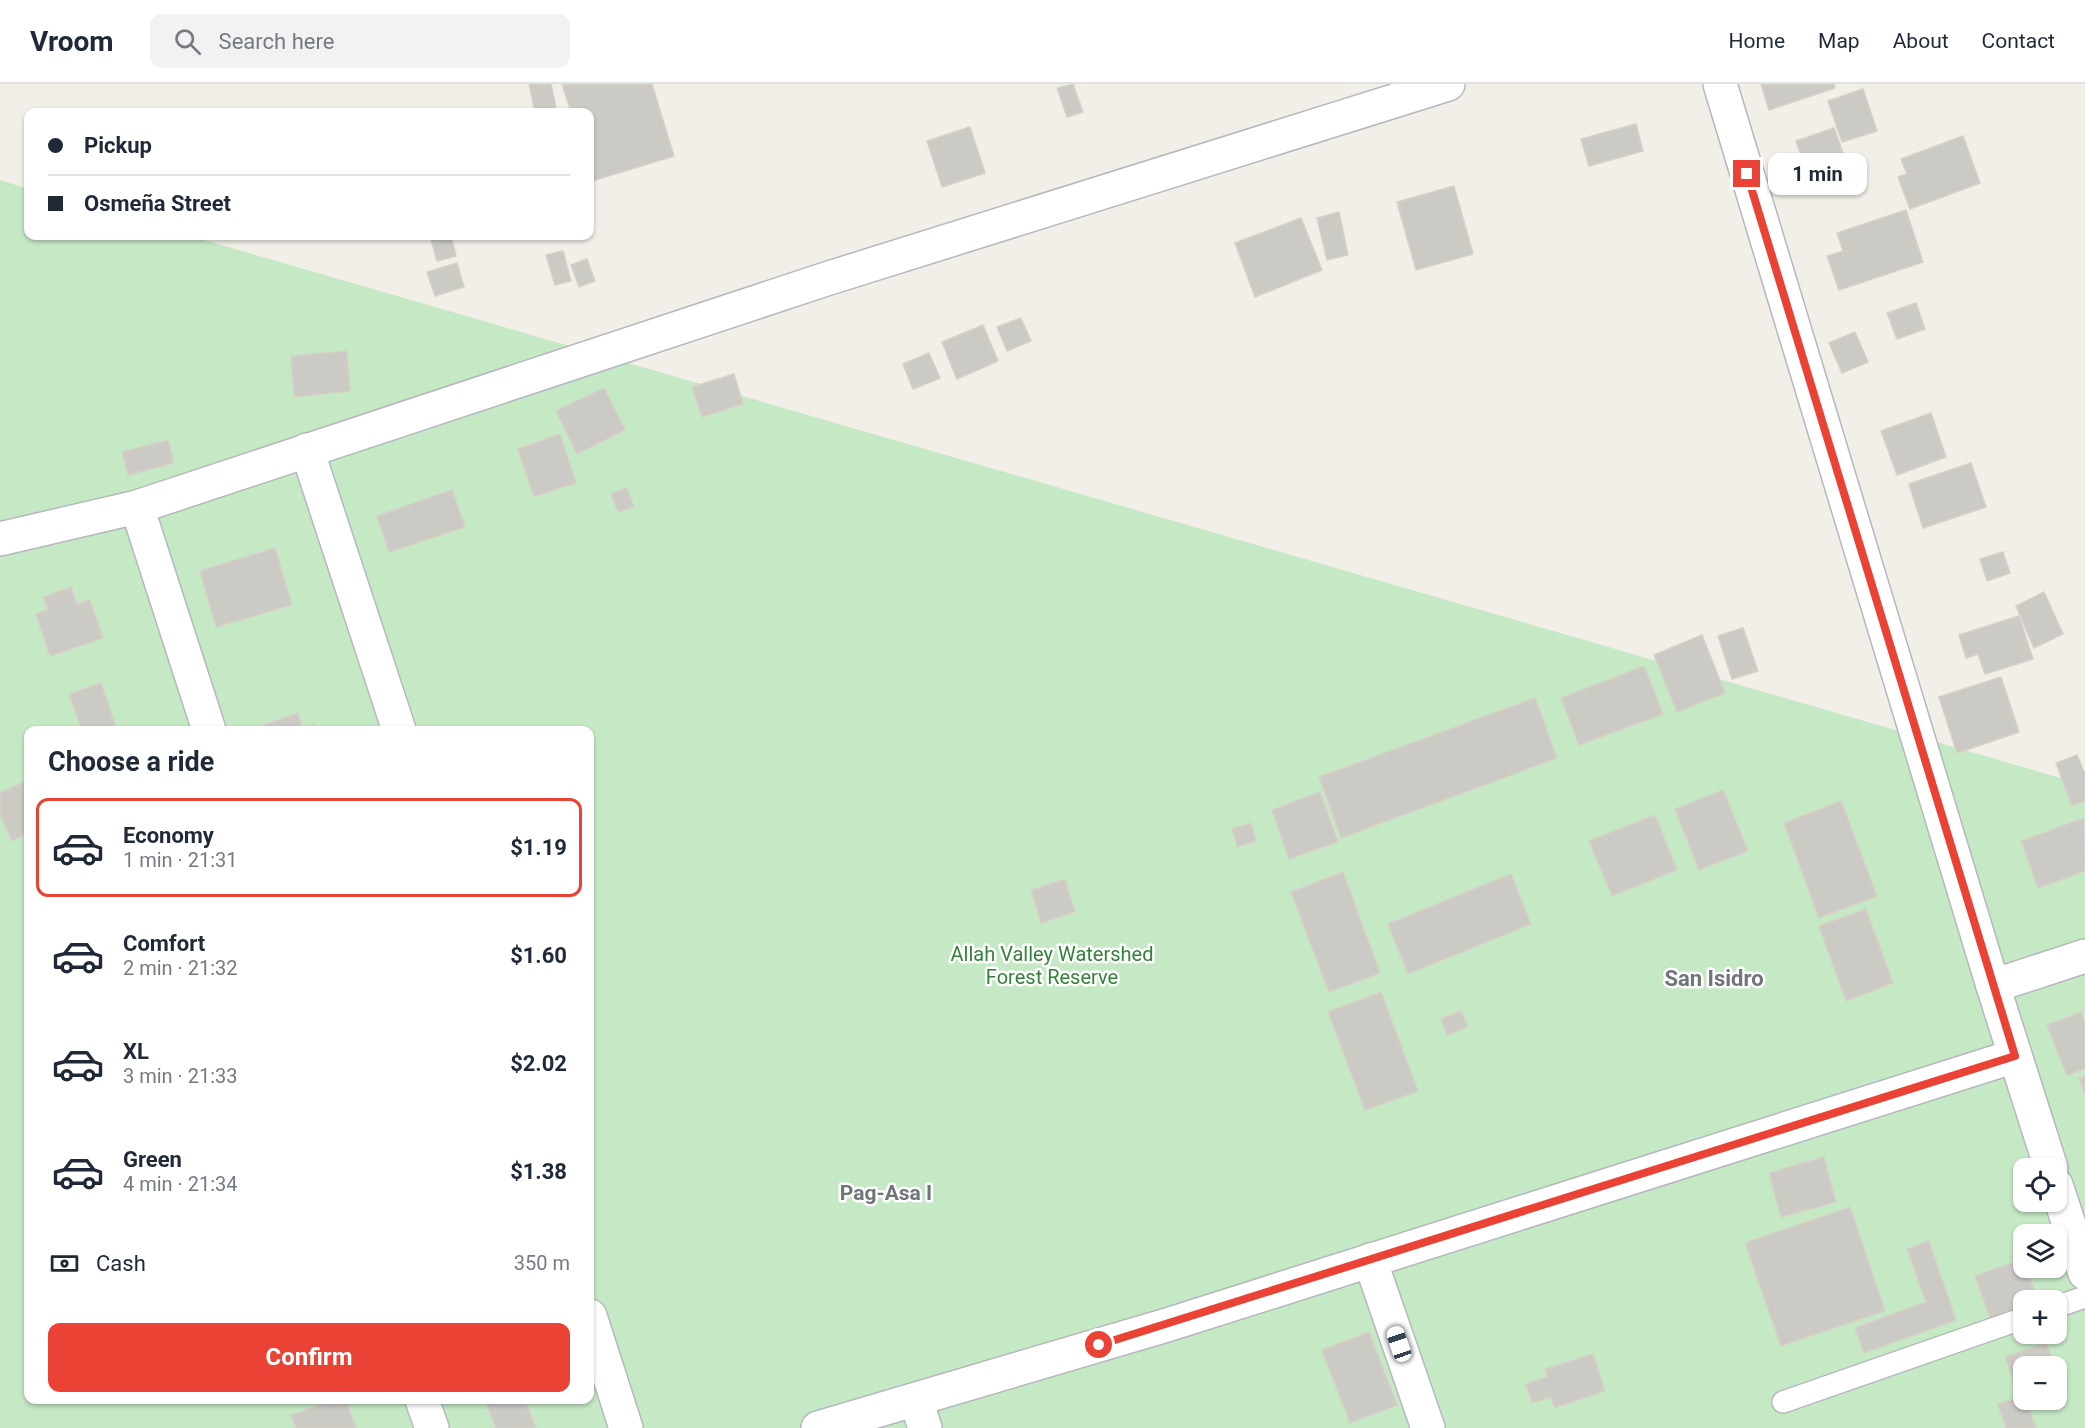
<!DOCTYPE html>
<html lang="en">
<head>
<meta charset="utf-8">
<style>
	body { margin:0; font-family:Roboto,sans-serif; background:#f2f2f3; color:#1f2937; height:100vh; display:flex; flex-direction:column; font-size:22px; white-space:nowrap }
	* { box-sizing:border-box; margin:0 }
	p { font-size:20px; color:#747a83 }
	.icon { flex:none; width:33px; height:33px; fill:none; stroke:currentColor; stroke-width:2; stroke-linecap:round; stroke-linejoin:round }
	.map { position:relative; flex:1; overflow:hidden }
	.panel { position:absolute; left:24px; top:642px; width:570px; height:678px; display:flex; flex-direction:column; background:#fff; border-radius:12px; box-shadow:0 2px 4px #0004 }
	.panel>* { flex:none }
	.top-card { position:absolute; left:24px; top:24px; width:570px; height:132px; border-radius:12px; box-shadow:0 2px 4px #0004; display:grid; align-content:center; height:132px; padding:0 24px; background:#fff }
	.tools { position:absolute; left:2013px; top:1074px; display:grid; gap:12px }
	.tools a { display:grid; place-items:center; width:54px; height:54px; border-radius:12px; background:#fff; box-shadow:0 2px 4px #0004; font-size:30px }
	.end { position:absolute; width:27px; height:27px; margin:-14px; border:8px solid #ea4335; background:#fff; box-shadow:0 0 0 3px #fff }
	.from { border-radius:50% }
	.bubble { position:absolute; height:42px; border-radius:12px; background:#fff; box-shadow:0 2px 4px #0004; font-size:20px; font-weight:700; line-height:42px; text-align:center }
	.car { position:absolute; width:18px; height:36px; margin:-18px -9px; border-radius:8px; box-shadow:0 0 4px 2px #0007; background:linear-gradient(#fff 24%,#345 0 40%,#fff 0 76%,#345 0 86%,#fff 0) }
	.top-card b { display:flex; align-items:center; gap:21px; height:57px; font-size:22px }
	.top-card b+b { border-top:2px solid #e0e1e3 }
	.top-card i { width:15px; height:15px; background:#1f2937 }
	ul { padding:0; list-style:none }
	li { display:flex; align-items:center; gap:18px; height:99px; margin:0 12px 9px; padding:0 12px; border:3px solid transparent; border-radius:12px }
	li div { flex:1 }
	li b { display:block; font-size:22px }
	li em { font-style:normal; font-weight:700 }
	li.selected { border-color:#ea4335 }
	li>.icon { width:54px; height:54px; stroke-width:1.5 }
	h2 { padding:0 24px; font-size:27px; line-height:72px }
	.pay { display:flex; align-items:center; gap:15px; height:66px; padding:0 24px; font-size:22px }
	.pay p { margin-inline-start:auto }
	.action { display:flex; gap:12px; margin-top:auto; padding:12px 24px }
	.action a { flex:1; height:69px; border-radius:12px; background:#ea4335; color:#fff; font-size:24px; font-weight:700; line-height:69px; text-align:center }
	header { display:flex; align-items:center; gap:36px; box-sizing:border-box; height:84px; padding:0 30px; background:#fff; border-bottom:2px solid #e0e1e3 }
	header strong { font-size:28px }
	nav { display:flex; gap:33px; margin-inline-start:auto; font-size:21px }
	.search { width:420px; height:54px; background:#f2f2f3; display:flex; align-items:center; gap:15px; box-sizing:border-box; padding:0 21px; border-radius:12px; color:#747a83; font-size:22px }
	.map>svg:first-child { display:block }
</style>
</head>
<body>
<header>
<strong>Vroom</strong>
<div class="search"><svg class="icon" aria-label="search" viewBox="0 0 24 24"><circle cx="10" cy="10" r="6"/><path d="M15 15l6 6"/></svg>Search here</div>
<nav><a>Home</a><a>Map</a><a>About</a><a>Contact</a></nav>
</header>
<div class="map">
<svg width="2085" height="1344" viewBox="0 0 2085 1344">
	<rect width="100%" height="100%" fill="#f1efe8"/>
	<path fill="#c5e8c5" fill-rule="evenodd" d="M0,96L28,105V152H190L2085,701V1344H0ZM28,646H590V1316H28ZM2024,1084H2056V1118H2024ZM2024,1150H2056V1184H2024ZM2024,1216H2056V1250H2024ZM2024,1282H2056V1316H2024Z"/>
	<g fill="#cccac5" stroke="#d6d1c6" stroke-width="1.5">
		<polygon points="529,0 551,0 557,28 535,28"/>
		<polygon points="562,0 652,0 674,72 592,97 590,28 571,28"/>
		<polygon points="1073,0 1083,28 1067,33 1057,4"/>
		<polygon points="1761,0 1834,0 1835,4 1769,26"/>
		<polygon points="1863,5 1877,47 1842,58 1828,17"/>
		<polygon points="1636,40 1643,67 1589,82 1581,55"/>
		<polygon points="970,43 985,89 942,103 927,57"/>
		<polygon points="1834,44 1843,69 1805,83 1796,57"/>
		<polygon points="1963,52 1980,99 1910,125 1898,93 1907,90 1901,75"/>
		<polygon points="1454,102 1473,170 1416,186 1397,118"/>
		<polygon points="1906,126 1923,178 1839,206 1827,172 1843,167 1837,149"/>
		<polygon points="1339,128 1348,171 1327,176 1317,134"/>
		<polygon points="1301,134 1322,186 1255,213 1235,159"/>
		<polygon points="430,152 451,152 456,172 437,177"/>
		<polygon points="563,167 571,197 555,201 546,171"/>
		<polygon points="587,175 595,197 579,203 571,181"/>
		<polygon points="457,179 464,203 435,212 427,188"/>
		<polygon points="1916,219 1925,245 1897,255 1887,229"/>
		<polygon points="1021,234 1031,257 1007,267 997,243"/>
		<polygon points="983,241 998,277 957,295 942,258"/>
		<polygon points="1855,248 1868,278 1842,289 1829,259"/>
		<polygon points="347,267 350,307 294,313 291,272"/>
		<polygon points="929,269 940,294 913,305 903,280"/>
		<polygon points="734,290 743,320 702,333 692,303"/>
		<polygon points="604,304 625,346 577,370 556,327"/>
		<polygon points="1931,329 1946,373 1897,391 1881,347"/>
		<polygon points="560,350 576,399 534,413 518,365"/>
		<polygon points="168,356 174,379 128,391 122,368"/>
		<polygon points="1971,379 1986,423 1923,444 1909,400"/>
		<polygon points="627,404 634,423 618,428 611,410"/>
		<polygon points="452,406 465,443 389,468 377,432"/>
		<polygon points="275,464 292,521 216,543 200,487"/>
		<polygon points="2003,468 2010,489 1987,497 1980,475"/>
		<polygon points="71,503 77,520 90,516 103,554 50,572 36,530 48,526 43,513"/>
		<polygon points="2044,508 2063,550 2034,564 2016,522"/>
		<polygon points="2019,532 2033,575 1985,590 1978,570 1966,574 1959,551"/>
		<polygon points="1743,544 1758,587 1732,595 1718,552"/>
		<polygon points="1702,551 1725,609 1677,628 1654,571"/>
		<polygon points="1644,582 1663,630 1579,661 1561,614"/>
		<polygon points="2001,593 2019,648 1957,669 1939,613"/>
		<polygon points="101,599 117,646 82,646 69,610"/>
		<polygon points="1535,614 1557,674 1341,754 1319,693"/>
		<polygon points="298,629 302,642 291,646 266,646 264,641"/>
		<polygon points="314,640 316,646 297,646"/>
		<polygon points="2077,671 2085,690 2085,717 2072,722 2056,679"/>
		<polygon points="28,696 28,749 12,757 0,731 0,709"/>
		<polygon points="1723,706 1748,767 1699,786 1675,725"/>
		<polygon points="1320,708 1338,758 1289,775 1272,726"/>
		<polygon points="1841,717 1877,812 1819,834 1784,739"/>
		<polygon points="1655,731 1677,786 1612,812 1589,757"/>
		<polygon points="2084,734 2085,787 2038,804 2021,757"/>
		<polygon points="1251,739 1256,757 1237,763 1232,745"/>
		<polygon points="1343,788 1380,889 1329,908 1291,808"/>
		<polygon points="1511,790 1531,840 1408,890 1388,840"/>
		<polygon points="1065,795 1075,828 1041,839 1031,806"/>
		<polygon points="1866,825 1893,899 1846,917 1819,842"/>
		<polygon points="1381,908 1418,1007 1365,1026 1328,928"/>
		<polygon points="1461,927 1468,943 1447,951 1441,935"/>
		<polygon points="2081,928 2085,939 2085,984 2067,992 2047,941"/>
		<polygon points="2085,992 2085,1011 2079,994"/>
		<polygon points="1824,1073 1836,1118 1781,1133 1769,1089"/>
		<polygon points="1850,1123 1885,1227 1781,1262 1745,1159"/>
		<polygon points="1929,1157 1956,1236 1864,1269 1855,1244 1926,1218 1907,1165"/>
		<polygon points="2023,1175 2024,1184 2026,1184 2038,1216 2024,1216 2024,1222 1990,1234 1975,1192"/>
		<polygon points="1369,1248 1397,1321 1350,1339 1322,1266"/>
		<polygon points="2046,1259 2055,1282 2024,1282 2024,1306 2018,1308 2005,1273"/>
		<polygon points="1593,1270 1605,1307 1554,1324 1551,1313 1532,1319 1526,1300 1547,1293 1545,1285"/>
		<polygon points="2024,1311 2036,1344 2006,1344 1998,1320"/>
		<polygon points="334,1316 346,1316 356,1344 296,1344 291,1331"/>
		<polygon points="489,1316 525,1316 536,1344 496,1344 485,1317"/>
	</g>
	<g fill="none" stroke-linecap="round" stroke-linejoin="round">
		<g stroke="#b5b8bc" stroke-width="24">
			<g id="lane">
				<polyline points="2056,1223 2085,1213"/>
				<polyline points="1783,1318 2024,1234"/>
			</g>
		</g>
		<g stroke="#b5b8bc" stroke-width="36">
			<g id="street">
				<polyline points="1720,0 1993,902 2051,1084"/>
				<polyline points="307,366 399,646"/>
				<polyline points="137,423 209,646"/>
				<polyline points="0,455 137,423 826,195 1448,0"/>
				<polyline points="1993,902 2085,872"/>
				<polyline points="2056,1101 2085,1189"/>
				<polyline points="1370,1176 1428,1344"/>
				<polyline points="590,1232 626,1344"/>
				<polyline points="422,1316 432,1344"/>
				<polyline points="916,1316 925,1344"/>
				<polyline points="818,1344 1167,1241 2015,972"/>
			</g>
		</g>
		<use href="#lane" stroke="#fff" stroke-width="21"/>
		<use href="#street" stroke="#fff" stroke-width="33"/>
	</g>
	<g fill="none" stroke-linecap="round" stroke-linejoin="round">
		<polyline stroke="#ea4335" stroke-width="8" points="1099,1261 2015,972 1747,90"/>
	</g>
	<g text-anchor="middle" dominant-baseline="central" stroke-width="5" stroke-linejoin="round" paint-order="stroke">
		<g font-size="20" fill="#348238" stroke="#fff">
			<text x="1052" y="870">Allah Valley Watershed<tspan x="1052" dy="23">Forest Reserve</tspan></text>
		</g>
		<g font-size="21" font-weight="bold" fill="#70757a" stroke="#fff">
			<text x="886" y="1109">Pag-Asa I</text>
		</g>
		<g font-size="22" font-weight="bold" fill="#70757a" stroke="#fff">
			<text x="1714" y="894">San Isidro</text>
		</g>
	</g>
</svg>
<div class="tools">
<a><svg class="icon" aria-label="locate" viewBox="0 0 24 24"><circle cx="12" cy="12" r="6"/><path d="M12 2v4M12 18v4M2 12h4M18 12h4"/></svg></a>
<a><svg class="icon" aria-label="layers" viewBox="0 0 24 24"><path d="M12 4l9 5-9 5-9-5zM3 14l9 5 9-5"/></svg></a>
<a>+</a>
<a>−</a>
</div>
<i class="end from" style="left:1099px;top:1261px"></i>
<i class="end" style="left:1747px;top:90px"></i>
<div class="bubble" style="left:1768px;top:69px;width:99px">1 min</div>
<i class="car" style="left:1399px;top:1260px;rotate:341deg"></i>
<div class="top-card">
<b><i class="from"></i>Pickup</b>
<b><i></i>Osmeña Street</b>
</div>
<section class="panel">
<h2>Choose a ride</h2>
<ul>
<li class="selected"><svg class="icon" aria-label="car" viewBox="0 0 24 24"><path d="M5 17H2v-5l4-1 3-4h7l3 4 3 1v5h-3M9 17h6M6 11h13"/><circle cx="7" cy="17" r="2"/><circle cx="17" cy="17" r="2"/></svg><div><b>Economy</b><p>1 min · 21:31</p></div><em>$1.19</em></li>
<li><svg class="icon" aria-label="car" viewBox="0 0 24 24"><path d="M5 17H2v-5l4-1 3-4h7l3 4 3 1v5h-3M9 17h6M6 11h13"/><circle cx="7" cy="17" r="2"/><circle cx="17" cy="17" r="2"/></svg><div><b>Comfort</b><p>2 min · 21:32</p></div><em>$1.60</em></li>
<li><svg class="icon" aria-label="car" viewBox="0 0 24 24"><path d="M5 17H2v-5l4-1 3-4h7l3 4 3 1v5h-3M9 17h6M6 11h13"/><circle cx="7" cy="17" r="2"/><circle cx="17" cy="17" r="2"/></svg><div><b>XL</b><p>3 min · 21:33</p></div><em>$2.02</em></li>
<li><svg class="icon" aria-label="car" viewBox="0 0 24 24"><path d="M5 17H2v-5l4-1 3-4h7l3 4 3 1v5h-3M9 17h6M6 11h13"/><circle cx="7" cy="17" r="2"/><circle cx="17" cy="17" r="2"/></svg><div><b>Green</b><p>4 min · 21:34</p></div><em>$1.38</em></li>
</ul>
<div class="pay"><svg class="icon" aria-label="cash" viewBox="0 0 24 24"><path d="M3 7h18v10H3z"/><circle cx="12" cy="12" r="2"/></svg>Cash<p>350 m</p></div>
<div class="action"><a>Confirm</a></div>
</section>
</div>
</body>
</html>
